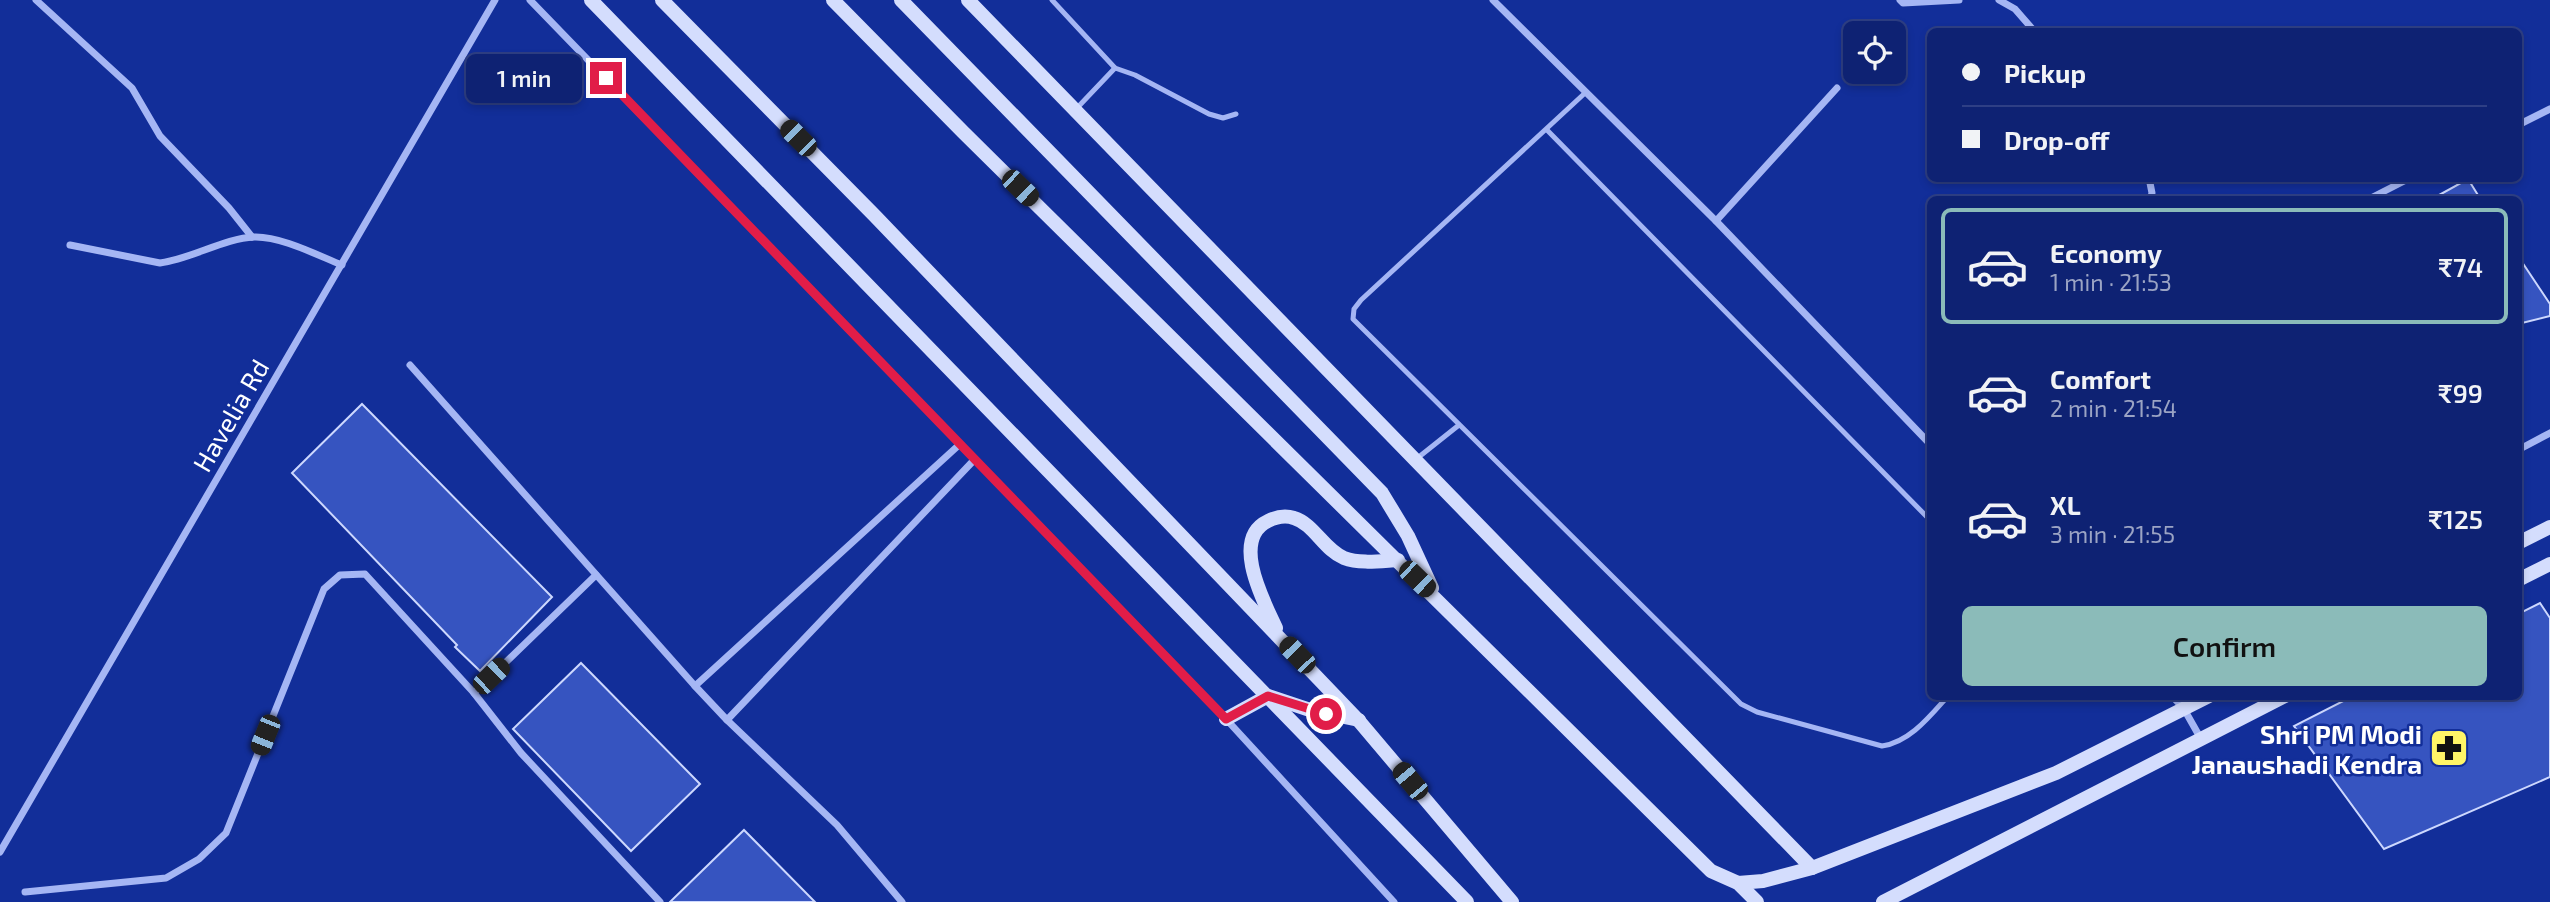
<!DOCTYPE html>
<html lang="en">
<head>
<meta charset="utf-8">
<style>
	body { margin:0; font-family:"Exo 2",sans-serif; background:#1c2f7b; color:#f1f3f6; height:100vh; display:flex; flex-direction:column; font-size:26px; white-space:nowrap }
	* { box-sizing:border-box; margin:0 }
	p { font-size:23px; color:#9ba4c4 }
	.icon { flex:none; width:38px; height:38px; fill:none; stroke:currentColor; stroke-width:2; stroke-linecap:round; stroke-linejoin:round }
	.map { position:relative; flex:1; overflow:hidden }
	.sheet { position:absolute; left:1927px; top:196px; width:595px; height:504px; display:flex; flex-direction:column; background:#0e2273; border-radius:10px; box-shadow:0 4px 10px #0003,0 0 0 2px #2e3f85 }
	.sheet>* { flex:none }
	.top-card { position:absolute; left:1927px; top:28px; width:595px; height:154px; border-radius:10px; box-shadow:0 4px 10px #0003,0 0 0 2px #2e3f85; display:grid; align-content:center; height:154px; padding:0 35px; background:#0e2273 }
	.fabs { position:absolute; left:1843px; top:21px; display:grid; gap:14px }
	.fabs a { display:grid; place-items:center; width:63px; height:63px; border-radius:10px; background:#0e2273; box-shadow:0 4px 10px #0003,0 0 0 2px #2e3f85; font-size:35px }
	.end { position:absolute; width:32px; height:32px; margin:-16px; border:9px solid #e11d48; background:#fff; box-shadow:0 0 0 4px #fff }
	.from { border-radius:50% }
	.bubble { position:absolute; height:49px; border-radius:10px; background:#0e2273; box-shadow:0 4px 10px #0003,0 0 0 2px #2e3f85; font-size:23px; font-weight:600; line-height:49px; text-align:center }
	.car { position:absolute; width:21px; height:42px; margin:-21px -10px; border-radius:9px; box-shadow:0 0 5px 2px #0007; background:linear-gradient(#222 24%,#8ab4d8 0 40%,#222 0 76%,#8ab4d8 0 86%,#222 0) }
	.top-card b { display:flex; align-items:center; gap:24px; height:66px; font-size:26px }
	.top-card b+b { border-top:2px solid #2e3f85 }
	.top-card i { width:18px; height:18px; background:#f1f3f6 }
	ul { padding:12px 0 0; list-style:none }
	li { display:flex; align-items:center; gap:21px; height:116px; margin:0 14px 10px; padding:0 21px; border:4px solid transparent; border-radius:10px }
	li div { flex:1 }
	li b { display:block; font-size:26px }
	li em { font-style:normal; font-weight:600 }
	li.selected { border-color:#8bbbb9 }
	li>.icon { width:63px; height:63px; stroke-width:1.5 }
	.cta { display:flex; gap:14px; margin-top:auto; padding:14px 35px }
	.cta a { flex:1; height:80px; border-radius:10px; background:#8bbbb9; color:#111; font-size:28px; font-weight:600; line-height:80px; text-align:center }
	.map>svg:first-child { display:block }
</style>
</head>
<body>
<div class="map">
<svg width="2550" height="902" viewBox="0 0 2550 902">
	<rect width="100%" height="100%" fill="#122e99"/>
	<g fill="#3654c0" stroke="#cdd8fe" stroke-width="2">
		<polygon points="2468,179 2481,200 2430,200"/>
		<polygon points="2518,256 2550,304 2550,316 2518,324"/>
		<polygon points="362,404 552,597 480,671 455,647 457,645 292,473"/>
		<polygon points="2540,603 2550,618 2550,777 2384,849 2294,726 2353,696 2518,696 2518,614"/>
		<polygon points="581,663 700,784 631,851 513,729"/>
		<polygon points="744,830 815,902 670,902"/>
	</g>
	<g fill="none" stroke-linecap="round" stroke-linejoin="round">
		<g stroke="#a5b6f4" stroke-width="5">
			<polyline points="1052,0 1115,68 1135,75 1209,114 1223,118 1236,114"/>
			<path d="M1585,93L1361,300L1354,309L1353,319L1741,704L1757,712L1882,746C1910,742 1930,716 1948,696"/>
			<polyline points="1077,108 1115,68"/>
			<polyline points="1547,130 1930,520"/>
			<polyline points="1415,460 1459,425"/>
		</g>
		<g stroke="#a5b6f4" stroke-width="7">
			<polyline points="36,0 132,88 160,136 229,208 252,237"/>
			<polyline points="530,0 1226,719 1394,902"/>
			<polyline points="1493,0 1716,221 1930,444"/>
			<polyline points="1900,0 1903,3 1959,0"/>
			<polyline points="1999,0 2015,9 2035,32"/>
			<polyline points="2518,125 2550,109"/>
			<polyline points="2149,178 2152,193 2150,200"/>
			<polyline points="2367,200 2410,178"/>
			<polyline points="1716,221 1837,88"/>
			<path d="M70,245L160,263C191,259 225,238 254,237C280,236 317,255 342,265"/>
			<polyline points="410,365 695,686 727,720 837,825 902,902"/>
			<polyline points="2518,450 2550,433"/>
			<polyline points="695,686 960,444"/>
			<polyline points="474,693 596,575"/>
			<polyline points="2172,696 2184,709 2201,739"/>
			<polyline points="727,720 975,459"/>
			<polyline points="0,852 495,0"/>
			<polyline points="25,892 166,878 199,859 226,833 324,589 340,575 365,574 474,693 521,753 660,902"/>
		</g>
		<g stroke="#d4ddfd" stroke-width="14">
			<polyline points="591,0 1467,902"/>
			<polyline points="662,0 875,216 1359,721 1512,902"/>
			<polyline points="833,0 963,132 1711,871 1738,883 1757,902"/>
			<polyline points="901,0 1382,493 1408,536 1432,588"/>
			<polyline points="968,0 1812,868"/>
			<polyline points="2518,543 2550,527"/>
			<polyline points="2518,580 2550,564"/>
			<path d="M1276,628C1264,602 1230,539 1268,521C1276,517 1285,515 1294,518C1314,524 1324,550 1344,558C1360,564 1380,561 1398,560"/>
			<polyline points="1226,719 1268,696 1310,710 1359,720"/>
			<polyline points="1738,883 1763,881 1812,868 2056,773 2209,696"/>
			<polyline points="1883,902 2285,696"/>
		</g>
	</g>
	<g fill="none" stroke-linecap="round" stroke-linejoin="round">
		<polyline stroke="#e11d48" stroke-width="9" points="606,78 1226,719 1268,696 1326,714"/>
	</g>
	<defs>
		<g id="pharmacy-square" transform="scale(2.0125)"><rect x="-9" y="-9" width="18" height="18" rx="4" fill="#fff567" stroke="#122e99"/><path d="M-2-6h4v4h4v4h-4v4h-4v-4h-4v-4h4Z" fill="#111"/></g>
	</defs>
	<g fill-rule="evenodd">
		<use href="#pharmacy-square" x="2449" y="748"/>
	</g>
	<g text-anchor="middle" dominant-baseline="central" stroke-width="5" stroke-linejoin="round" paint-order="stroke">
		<g font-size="26" fill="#fff" stroke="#122e99">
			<text transform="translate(230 415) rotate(-60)">Havelia Rd</text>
		</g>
		<g font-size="26" font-weight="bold" fill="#fff" stroke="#122e99" text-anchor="end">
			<text x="2422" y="733">Shri PM Modi<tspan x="2422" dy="30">Janaushadi Kendra</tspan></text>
		</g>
	</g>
</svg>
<div class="fabs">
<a><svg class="icon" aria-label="locate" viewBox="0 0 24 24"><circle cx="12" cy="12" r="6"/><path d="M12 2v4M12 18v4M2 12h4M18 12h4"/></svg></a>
</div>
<i class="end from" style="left:1326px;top:714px"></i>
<i class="end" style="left:606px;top:78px"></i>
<div class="bubble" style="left:466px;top:54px;width:116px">1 min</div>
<i class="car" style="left:798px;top:138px;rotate:315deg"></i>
<i class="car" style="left:1020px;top:188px;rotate:134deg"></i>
<i class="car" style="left:1417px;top:579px;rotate:134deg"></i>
<i class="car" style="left:1297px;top:655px;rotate:316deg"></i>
<i class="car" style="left:491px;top:676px;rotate:46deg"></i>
<i class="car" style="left:265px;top:735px;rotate:202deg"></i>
<i class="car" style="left:1410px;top:781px;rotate:320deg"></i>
<div class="top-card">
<b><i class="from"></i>Pickup</b>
<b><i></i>Drop-off</b>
</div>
<section class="sheet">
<ul>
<li class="selected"><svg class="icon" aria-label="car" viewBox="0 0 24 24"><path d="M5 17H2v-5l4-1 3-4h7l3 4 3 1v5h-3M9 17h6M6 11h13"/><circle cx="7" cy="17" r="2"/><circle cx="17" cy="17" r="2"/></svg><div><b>Economy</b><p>1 min · 21:53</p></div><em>₹74</em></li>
<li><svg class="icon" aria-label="car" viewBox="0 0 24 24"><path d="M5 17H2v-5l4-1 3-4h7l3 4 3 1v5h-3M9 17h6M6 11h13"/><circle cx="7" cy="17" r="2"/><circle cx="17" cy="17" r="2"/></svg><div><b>Comfort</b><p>2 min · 21:54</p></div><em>₹99</em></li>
<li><svg class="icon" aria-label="car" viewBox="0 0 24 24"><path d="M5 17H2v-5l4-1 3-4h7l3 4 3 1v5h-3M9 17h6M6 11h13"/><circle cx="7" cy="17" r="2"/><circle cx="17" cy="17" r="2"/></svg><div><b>XL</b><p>3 min · 21:55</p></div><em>₹125</em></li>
</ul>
<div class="cta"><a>Confirm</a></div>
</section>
</div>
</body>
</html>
